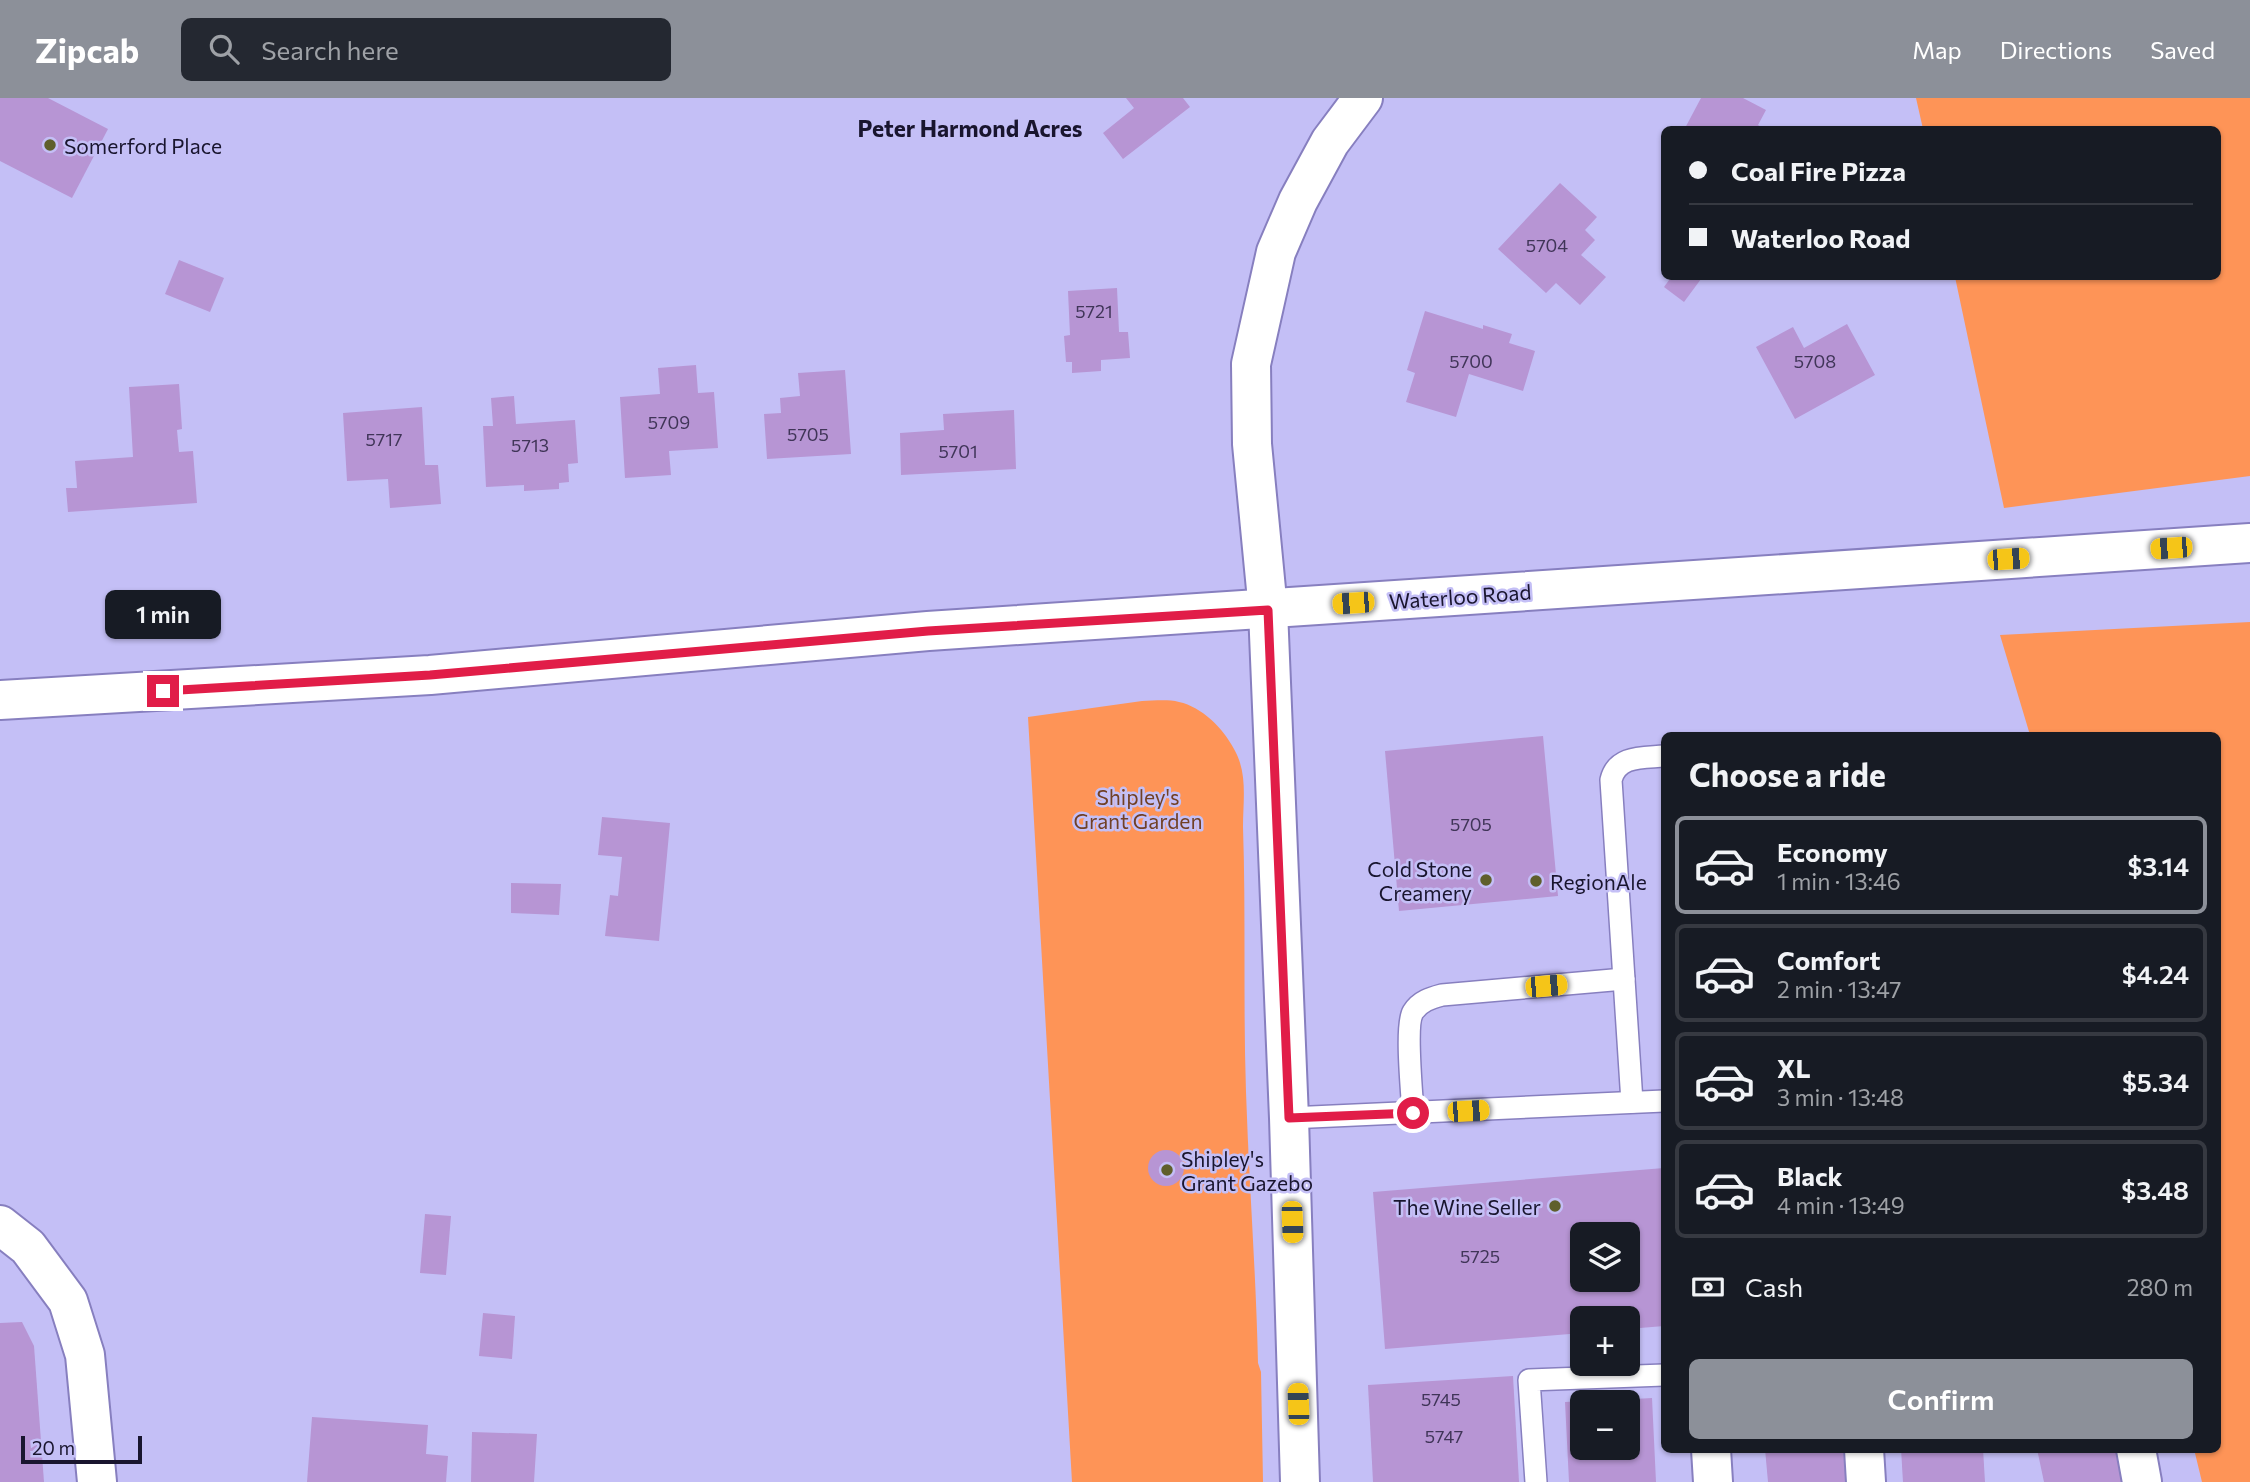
<!DOCTYPE html>
<html lang="en">
<head>
<meta charset="utf-8">
<style>
	body { margin:0; font-family:Commissioner,sans-serif; background:#242831; color:#f1f3f6; height:100vh; display:flex; flex-direction:column; font-size:26px; white-space:nowrap }
	* { box-sizing:border-box; margin:0 }
	p { font-size:23px; color:#9ea1a6 }
	.icon { flex:none; width:38px; height:38px; fill:none; stroke:currentColor; stroke-width:2; stroke-linecap:round; stroke-linejoin:round }
	.map { position:relative; flex:1; overflow:hidden }
	.sheet { position:absolute; left:1661px; top:634px; width:560px; height:721px; display:flex; flex-direction:column; background:#171b24; border-radius:10px; box-shadow:0 2px 5px #0004 }
	.sheet>* { flex:none }
	.guide { position:absolute; left:1661px; top:28px; width:560px; height:154px; border-radius:10px; box-shadow:0 2px 5px #0004; display:grid; align-content:center; height:154px; padding:0 28px; background:#171b24 }
	.controls { position:absolute; left:1570px; top:1124px; display:grid; gap:14px }
	.controls a { display:grid; place-items:center; width:70px; height:70px; border-radius:10px; background:#171b24; box-shadow:0 2px 5px #0004; font-size:35px }
	.scale { position:absolute; left:21px; bottom:18px; width:121px; box-sizing:border-box; padding-left:7px; border:4px solid #19152e; border-top:0; font-size:19px; line-height:24px; white-space:nowrap; color:#19152e; -webkit-text-stroke:5px #c4bff6; paint-order:stroke }
	.end { position:absolute; width:32px; height:32px; margin:-16px; border:9px solid #e11d48; background:#fff; box-shadow:0 0 0 4px #fff }
	.from { border-radius:50% }
	.bubble { position:absolute; height:49px; border-radius:10px; background:#171b24; box-shadow:0 2px 5px #0004; font-size:23px; font-weight:600; line-height:49px; text-align:center }
	.car { position:absolute; width:21px; height:42px; margin:-21px -10px; border-radius:9px; box-shadow:0 0 5px 2px #0007; background:linear-gradient(#f5c518 24%,#345 0 40%,#f5c518 0 76%,#345 0 86%,#f5c518 0) }
	.guide b { display:flex; align-items:center; gap:24px; height:66px; font-size:26px }
	.guide b+b { border-top:2px solid #363941 }
	.guide i { width:18px; height:18px; background:#f1f3f6 }
	ul { padding:0; list-style:none }
	li { display:flex; align-items:center; gap:21px; height:98px; margin:0 14px 10px; padding:0 14px; border:4px solid #363941; border-radius:10px }
	li div { flex:1 }
	li b { display:block; font-size:26px }
	li em { font-style:normal; font-weight:600 }
	li.active { border-color:#8c9099 }
	li>.icon { width:63px; height:63px; stroke-width:1.5 }
	h2 { padding:0 28px; font-size:32px; line-height:84px }
	.pay { display:flex; align-items:center; gap:18px; height:77px; padding:0 28px; font-size:26px }
	.pay p { margin-inline-start:auto }
	.primary-button { display:flex; gap:14px; margin-top:auto; padding:14px 28px }
	.primary-button a { flex:1; height:80px; border-radius:10px; background:#8c9099; color:#fff; font-size:28px; font-weight:600; line-height:80px; text-align:center }
	header { display:flex; align-items:center; gap:42px; box-sizing:border-box; height:98px; padding:0 35px; background:#8c9099; color:#fff }
	header strong { font-size:33px }
	nav { display:flex; gap:38px; margin-inline-start:auto; font-size:24px }
	.search { width:490px; height:63px; background:#242831; display:flex; align-items:center; gap:18px; box-sizing:border-box; padding:0 24px; border-radius:10px; color:#9ea1a6; font-size:26px }
	.map>svg:first-child { display:block }
</style>
</head>
<body>
<header>
<strong>Zipcab</strong>
<div class="search"><svg class="icon" aria-label="search" viewBox="0 0 24 24"><circle cx="10" cy="10" r="6"/><path d="M15 15l6 6"/></svg>Search here</div>
<nav><a>Map</a><a>Directions</a><a>Saved</a></nav>
</header>
<div class="map">
<svg width="2250" height="1384" viewBox="0 0 2250 1384">
	<rect width="100%" height="100%" fill="#c4bff6"/>
	<g fill="#fe9457">
		<polygon points="1916,0 2250,0 2250,378 2004,410 1955,179 2217,178 2217,32 1923,31"/>
		<polygon points="2250,524 2250,1384 2202,1384 2194,1351 2217,1351 2217,637 2030,637 2000,537"/>
		<path d="M1142,603C1153,603 1167,601 1179,604C1202,609 1223,630 1234,651C1248,675 1243,702 1243,729C1246,817 1243,906 1246,994C1249,1085 1256,1175 1258,1265L1261,1274L1263,1384H1072L1028,619Z"/>
	</g>
	<g fill="#b795d4" fill-rule="evenodd">
		<polygon points="0,0 48,0 108,31 72,100 0,63"/>
		<polygon points="1126,0 1183,0 1190,9 1123,61 1103,35 1134,10"/>
		<polygon points="1701,0 1743,0 1766,12 1758,27 1767,32 1684,32"/>
		<polygon points="1560,85 1597,119 1585,132 1595,142 1581,157 1606,179 1580,207 1556,185 1546,195 1498,151"/>
		<polygon points="179,162 224,180 210,214 165,196"/>
		<polygon points="1672,178 1698,178 1701,181 1684,204 1664,189"/>
		<polygon points="1117,190 1119,234 1128,234 1130,260 1101,262 1101,273 1072,275 1072,264 1066,264 1064,238 1070,237 1068,193"/>
		<polygon points="1425,213 1483,231 1483,227 1512,236 1509,245 1535,253 1523,293 1469,276 1456,319 1406,304 1415,275 1407,272"/>
		<polygon points="1847,226 1875,277 1795,321 1756,249 1793,229 1804,250"/>
		<polygon points="696,267 698,295 714,294 718,350 669,353 671,377 625,380 620,299 660,296 658,270"/>
		<polygon points="845,272 851,356 767,361 764,316 781,315 780,300 800,298 798,275"/>
		<polygon points="179,286 182,331 177,332 179,354 193,353 197,405 68,414 66,390 77,390 75,363 133,359 129,289"/>
		<polygon points="514,298 516,326 575,322 578,365 568,366 569,384 559,385 559,391 524,393 524,387 486,389 483,328 493,328 491,300"/>
		<polygon points="422,309 425,367 438,367 441,406 390,410 388,381 347,383 343,315"/>
		<polygon points="1014,312 1016,371 901,377 900,335 944,332 943,316"/>
		<polygon points="1543,638 1558,798 1399,813 1385,653"/>
		<polygon points="602,719 670,725 659,843 605,838 610,797 618,798 622,759 598,757"/>
		<polygon points="511,785 561,786 559,817 511,815"/>
		<circle cx="1166" cy="1070" r="18"/>
		<path d="M1664,1070V1228L1628,1231V1220H1582V1235L1385,1251L1373,1094ZM1582,1136H1628V1181H1582Z"/>
		<polygon points="425,1116 451,1118 446,1177 420,1175"/>
		<polygon points="483,1215 515,1218 512,1261 479,1258"/>
		<polygon points="22,1224 34,1248 44,1384 0,1384 0,1225"/>
		<polygon points="1513,1278 1519,1384 1373,1384 1368,1287"/>
		<polygon points="1652,1300 1656,1384 1569,1384 1565,1304 1582,1303 1582,1349 1628,1349 1628,1304 1617,1304 1617,1302"/>
		<polygon points="312,1319 428,1327 426,1356 448,1358 446,1384 307,1384"/>
		<polygon points="472,1334 537,1336 534,1384 471,1384"/>
		<polygon points="1765,1351 1843,1351 1846,1384 1768,1384"/>
		<polygon points="1901,1351 1983,1351 1985,1384 1903,1384"/>
		<polygon points="2037,1351 2116,1351 2122,1384 2044,1384"/>
	</g>
	<g fill="none" stroke-linecap="round" stroke-linejoin="round">
		<g stroke="#877fbf" stroke-width="24">
			<g id="service">
				<path d="M1632,1004L1611,682C1617,657 1643,660 1664,658"/>
				<path d="M1413,1015C1412,996 1405,927 1413,914C1420,903 1431,900 1442,897L1624,881"/>
				<polyline points="1289,1020 1664,1003"/>
				<polyline points="1536,1384 1529,1282 1664,1277"/>
			</g>
		</g>
		<g stroke="#877fbf" stroke-width="42">
			<g id="minor">
				<polyline points="0,1127 28,1149 68,1203 85,1257 97,1384"/>
				<polyline points="1711,1351 1713,1384"/>
				<polyline points="1864,1351 1866,1384"/>
				<polyline points="2136,1351 2142,1384"/>
				<polyline points="1300,1384 1289,1020 1268,512 1252,346 1251,266 1276,154 1298,103 1330,44 1363,0"/>
			</g>
		</g>
		<g stroke="#877fbf" stroke-width="42">
			<polyline id="secondary" points="0,602 430,577 928,533 2250,445"/>
		</g>
		<use href="#service" stroke="#fff" stroke-width="21"/>
		<use href="#minor" stroke="#fff" stroke-width="38"/>
		<use href="#secondary" stroke="#fff" stroke-width="38"/>
	</g>
	<g fill="none" stroke-linecap="round" stroke-linejoin="round">
		<polyline stroke="#e11d48" stroke-width="9" points="163,593 430,577 928,533 1268,512 1289,1020 1413,1015"/>
	</g>
	<g fill="#5f5f2c" stroke="#c4bff6" stroke-width="2.5">
		<circle cx="50" cy="47" r="7"/>
		<circle cx="1486" cy="782" r="7"/>
		<circle cx="1536" cy="783" r="7"/>
		<circle cx="1167" cy="1072" r="7"/>
		<circle cx="1555" cy="1108" r="7"/>
	</g>
	<g text-anchor="middle" dominant-baseline="central" stroke-width="5" stroke-linejoin="round" paint-order="stroke">
		<g font-size="18" fill="#403558">
			<text x="1547" y="147">5704</text>
			<text x="1094" y="213">5721</text>
			<text x="1471" y="263">5700</text>
			<text x="1815" y="263">5708</text>
			<text x="669" y="324">5709</text>
			<text x="808" y="336">5705</text>
			<text x="384" y="341">5717</text>
			<text x="530" y="347">5713</text>
			<text x="958" y="353">5701</text>
			<text x="1471" y="726">5705</text>
			<text x="1480" y="1158">5725</text>
			<text x="1441" y="1301">5745</text>
			<text x="1444" y="1338">5747</text>
		</g>
		<g font-size="21" fill="#19152e" stroke="#c4bff6" text-anchor="start">
			<text x="64" y="47">Somerford Place</text>
			<text x="1472" y="770" text-anchor="end">Cold Stone<tspan x="1472" dy="24">Creamery</tspan></text>
			<text x="1550" y="783">RegionAle</text>
			<text x="1181" y="1060">Shipley's<tspan x="1181" dy="24">Grant Gazebo</tspan></text>
			<text x="1541" y="1108" text-anchor="end">The Wine Seller</text>
		</g>
		<g font-size="21" fill="#19152e" stroke="#c4bff6">
			<text transform="translate(1460 498) rotate(-4)">Waterloo Road</text>
		</g>
		<g font-size="21" fill="#714025" stroke="#c4bff6">
			<text x="1138" y="698">Shipley's<tspan x="1138" dy="24">Grant Garden</tspan></text>
		</g>
		<g font-size="23" font-weight="bold" fill="#19152e" stroke="#c4bff6">
			<text x="970" y="30">Peter Harmond Acres</text>
		</g>
	</g>
</svg>
<div class="controls">
<a><svg class="icon" aria-label="layers" viewBox="0 0 24 24"><path d="M12 4l9 5-9 5-9-5zM3 14l9 5 9-5"/></svg></a>
<a>+</a>
<a>−</a>
</div>
<div class="scale">20 m</div>
<i class="end from" style="left:1413px;top:1015px"></i>
<i class="end" style="left:163px;top:593px"></i>
<div class="bubble" style="left:105px;top:492px;width:116px">1 min</div>
<i class="car" style="left:2171px;top:450px;rotate:266deg"></i>
<i class="car" style="left:2008px;top:461px;rotate:86deg"></i>
<i class="car" style="left:1353px;top:505px;rotate:266deg"></i>
<i class="car" style="left:1546px;top:888px;rotate:85deg"></i>
<i class="car" style="left:1468px;top:1013px;rotate:87deg"></i>
<i class="car" style="left:1292px;top:1124px;rotate:178deg"></i>
<i class="car" style="left:1298px;top:1306px;rotate:358deg"></i>
<div class="guide">
<b><i class="from"></i>Coal Fire Pizza</b>
<b><i></i>Waterloo Road</b>
</div>
<section class="sheet">
<h2>Choose a ride</h2>
<ul>
<li class="active"><svg class="icon" aria-label="car" viewBox="0 0 24 24"><path d="M5 17H2v-5l4-1 3-4h7l3 4 3 1v5h-3M9 17h6M6 11h13"/><circle cx="7" cy="17" r="2"/><circle cx="17" cy="17" r="2"/></svg><div><b>Economy</b><p>1 min · 13:46</p></div><em>$3.14</em></li>
<li><svg class="icon" aria-label="car" viewBox="0 0 24 24"><path d="M5 17H2v-5l4-1 3-4h7l3 4 3 1v5h-3M9 17h6M6 11h13"/><circle cx="7" cy="17" r="2"/><circle cx="17" cy="17" r="2"/></svg><div><b>Comfort</b><p>2 min · 13:47</p></div><em>$4.24</em></li>
<li><svg class="icon" aria-label="car" viewBox="0 0 24 24"><path d="M5 17H2v-5l4-1 3-4h7l3 4 3 1v5h-3M9 17h6M6 11h13"/><circle cx="7" cy="17" r="2"/><circle cx="17" cy="17" r="2"/></svg><div><b>XL</b><p>3 min · 13:48</p></div><em>$5.34</em></li>
<li><svg class="icon" aria-label="car" viewBox="0 0 24 24"><path d="M5 17H2v-5l4-1 3-4h7l3 4 3 1v5h-3M9 17h6M6 11h13"/><circle cx="7" cy="17" r="2"/><circle cx="17" cy="17" r="2"/></svg><div><b>Black</b><p>4 min · 13:49</p></div><em>$3.48</em></li>
</ul>
<div class="pay"><svg class="icon" aria-label="cash" viewBox="0 0 24 24"><path d="M3 7h18v10H3z"/><circle cx="12" cy="12" r="2"/></svg>Cash<p>280 m</p></div>
<div class="primary-button"><a>Confirm</a></div>
</section>
</div>
</body>
</html>
